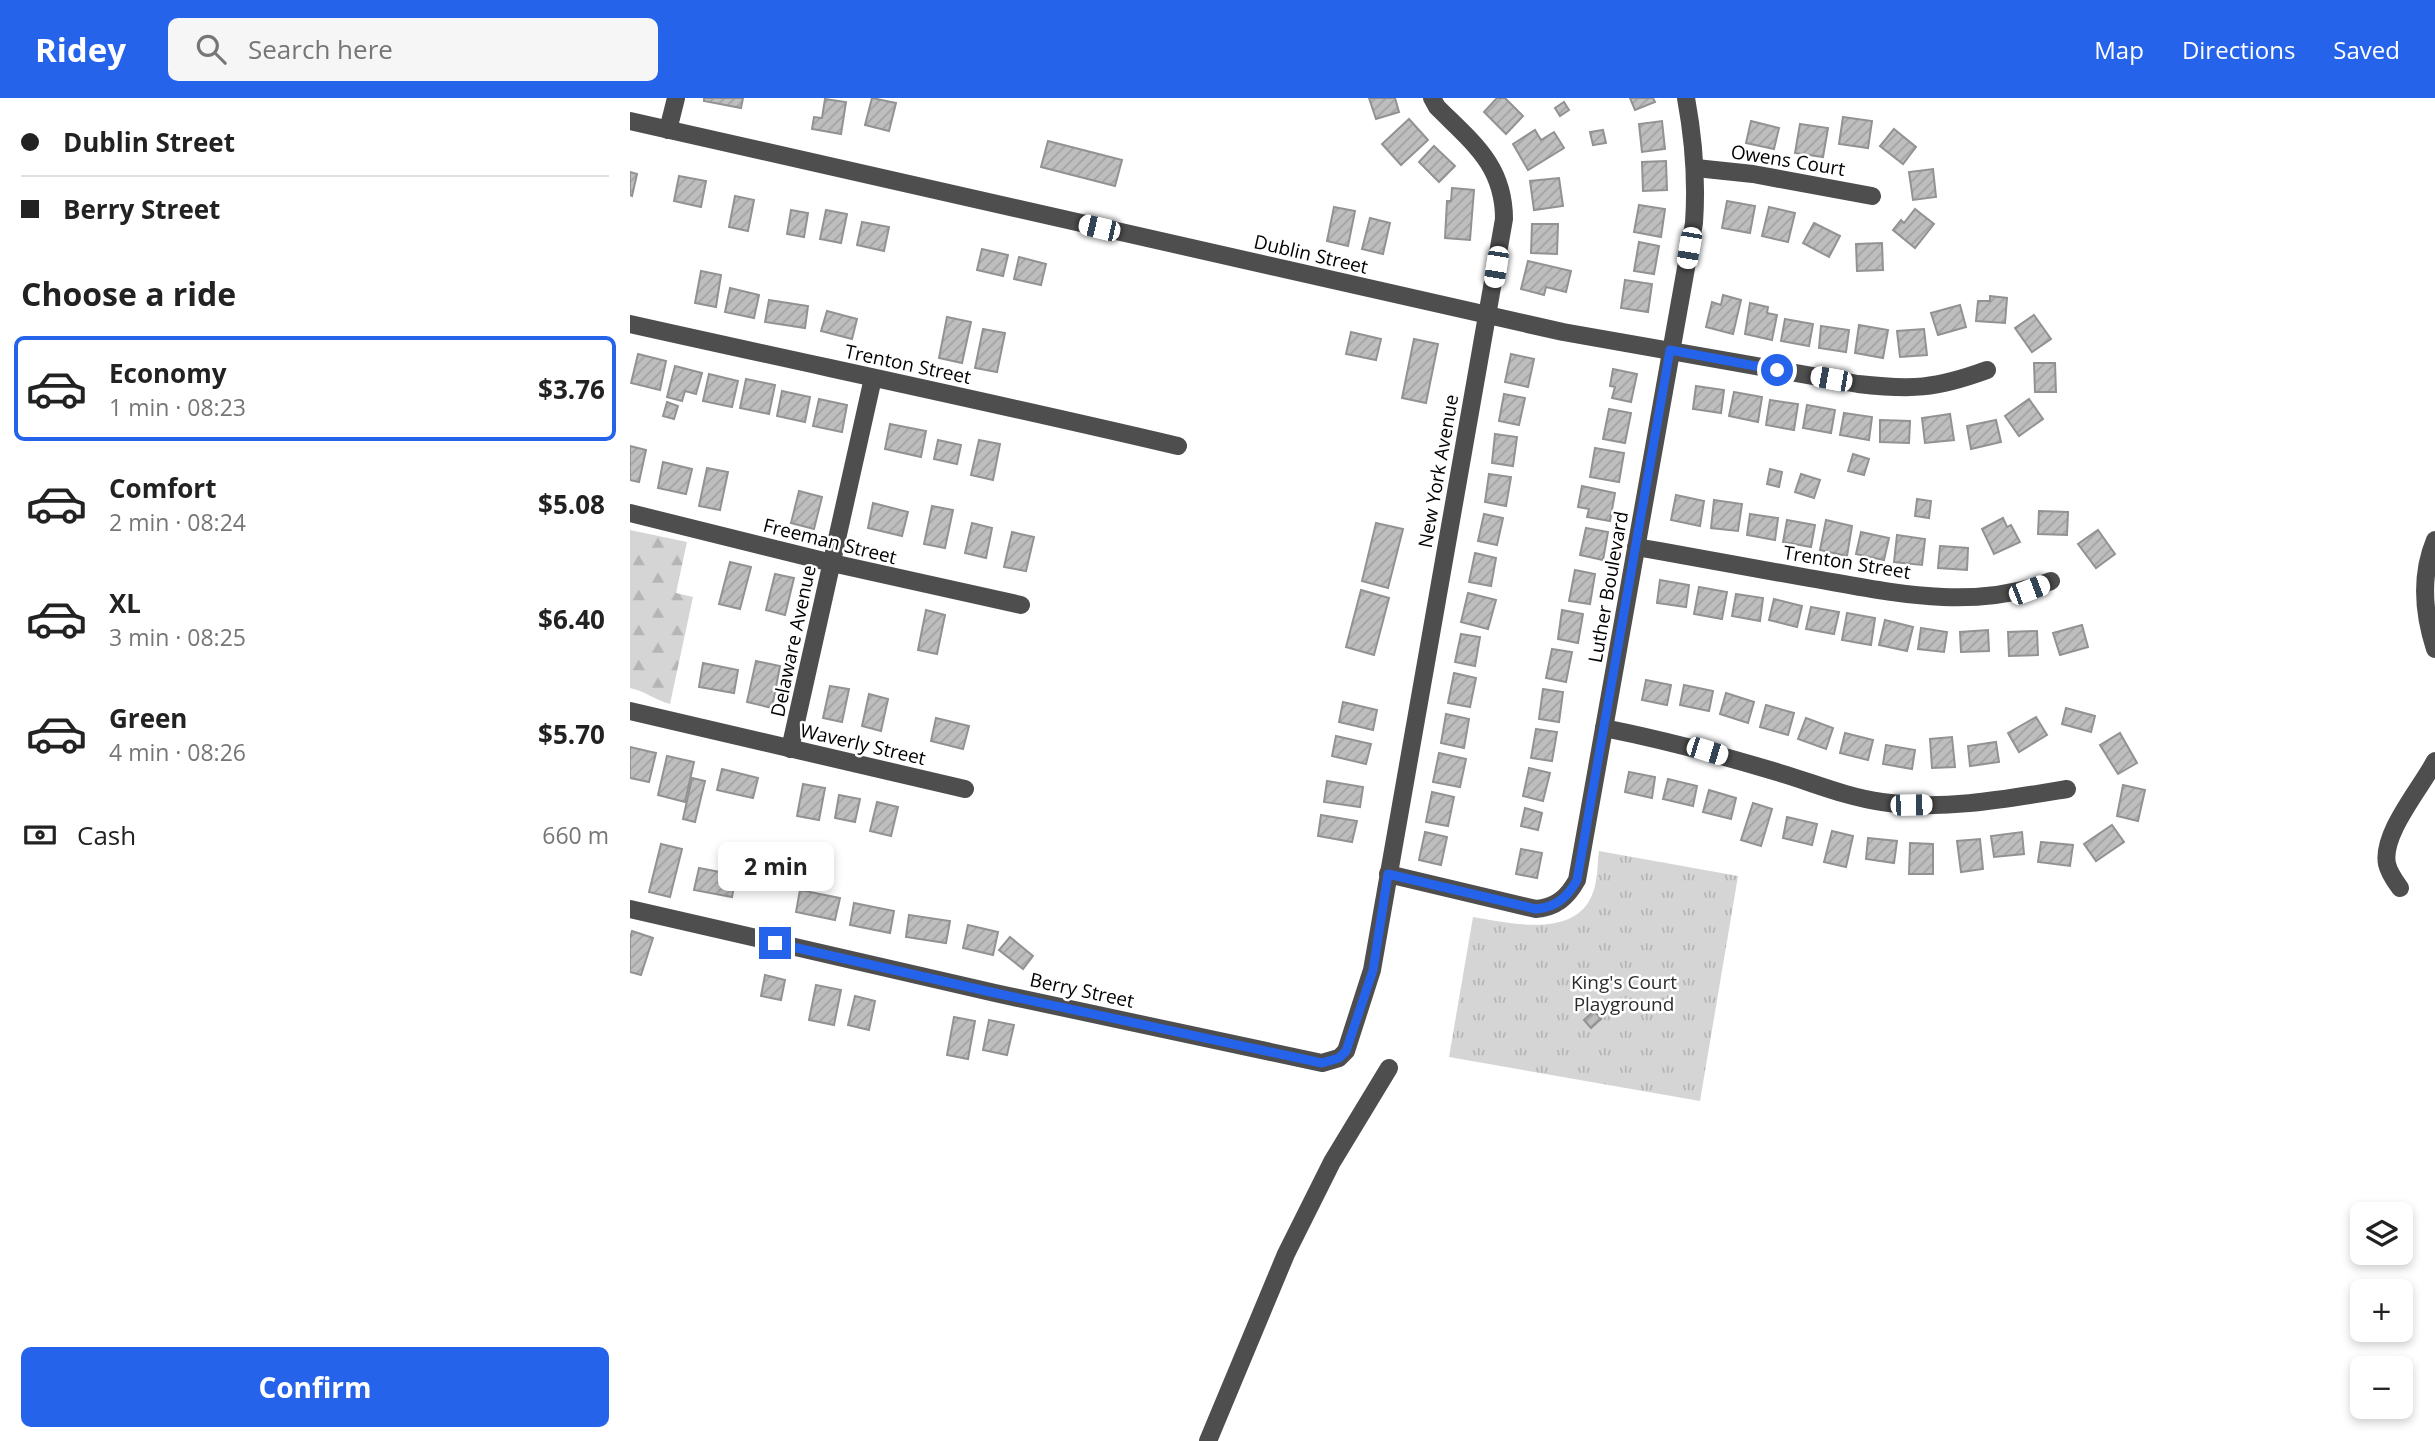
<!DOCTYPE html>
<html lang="en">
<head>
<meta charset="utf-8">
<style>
	body { margin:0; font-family:"Open Sans",sans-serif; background:#f6f6f6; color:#222; height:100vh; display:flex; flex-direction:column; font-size:26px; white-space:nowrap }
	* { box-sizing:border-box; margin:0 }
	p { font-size:23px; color:#767676 }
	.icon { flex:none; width:38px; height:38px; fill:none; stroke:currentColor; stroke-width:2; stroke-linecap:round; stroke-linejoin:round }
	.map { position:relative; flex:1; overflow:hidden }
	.drawer { display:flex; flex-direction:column; background:#fff; width:630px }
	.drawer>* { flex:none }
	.guide { display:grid; align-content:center; height:154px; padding:0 21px; background:#fff }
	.controls { position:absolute; left:1720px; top:1104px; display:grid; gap:14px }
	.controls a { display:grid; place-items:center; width:63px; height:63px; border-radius:10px; background:#fff; box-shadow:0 4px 10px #0003; font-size:35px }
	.end { position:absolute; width:32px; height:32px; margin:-16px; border:9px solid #2563eb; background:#fff; box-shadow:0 0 0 4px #fff }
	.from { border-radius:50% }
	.bubble { position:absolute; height:49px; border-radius:10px; background:#fff; box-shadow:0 4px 10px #0003; font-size:23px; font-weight:700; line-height:49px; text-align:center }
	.car { position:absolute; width:21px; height:42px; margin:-21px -10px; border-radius:9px; box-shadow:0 0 5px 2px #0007; background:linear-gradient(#fff 24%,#345 0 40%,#fff 0 76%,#345 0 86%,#fff 0) }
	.guide b { display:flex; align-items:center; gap:24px; height:66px; font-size:26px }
	.guide b+b { border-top:2px solid #e0e0e0 }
	.guide i { width:18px; height:18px; background:#222 }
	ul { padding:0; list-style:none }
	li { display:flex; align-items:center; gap:21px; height:105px; margin:0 14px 10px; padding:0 7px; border:4px solid transparent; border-radius:10px }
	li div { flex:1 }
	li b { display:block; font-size:26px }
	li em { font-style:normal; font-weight:700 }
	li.selected { border-color:#2563eb }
	li>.icon { width:63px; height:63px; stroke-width:1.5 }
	h2 { padding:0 21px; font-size:32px; line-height:84px }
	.pay { display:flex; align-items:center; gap:18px; height:77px; padding:0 21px; font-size:26px }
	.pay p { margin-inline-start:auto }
	.primary-button { display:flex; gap:14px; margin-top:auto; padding:14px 21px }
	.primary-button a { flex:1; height:80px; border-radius:10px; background:#2563eb; color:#fff; font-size:28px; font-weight:700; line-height:80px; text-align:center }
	header { display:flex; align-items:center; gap:42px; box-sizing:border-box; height:98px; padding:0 35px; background:#2563eb; color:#fff }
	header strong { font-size:33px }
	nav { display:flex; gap:38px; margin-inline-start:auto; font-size:24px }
	.search { width:490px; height:63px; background:#f6f6f6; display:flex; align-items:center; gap:18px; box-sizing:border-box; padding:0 24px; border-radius:10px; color:#767676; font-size:26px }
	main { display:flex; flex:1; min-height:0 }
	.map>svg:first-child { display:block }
</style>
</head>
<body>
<header>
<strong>Ridey</strong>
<div class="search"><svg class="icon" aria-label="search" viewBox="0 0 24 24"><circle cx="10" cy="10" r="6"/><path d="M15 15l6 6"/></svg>Search here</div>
<nav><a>Map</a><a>Directions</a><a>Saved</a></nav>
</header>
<main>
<section class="drawer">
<div class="guide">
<b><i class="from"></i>Dublin Street</b>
<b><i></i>Berry Street</b>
</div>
<h2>Choose a ride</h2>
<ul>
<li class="selected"><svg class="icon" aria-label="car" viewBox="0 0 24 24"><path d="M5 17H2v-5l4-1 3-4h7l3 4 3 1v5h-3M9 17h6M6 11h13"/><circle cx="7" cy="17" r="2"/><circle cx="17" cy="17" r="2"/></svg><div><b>Economy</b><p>1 min · 08:23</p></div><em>$3.76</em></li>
<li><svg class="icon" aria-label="car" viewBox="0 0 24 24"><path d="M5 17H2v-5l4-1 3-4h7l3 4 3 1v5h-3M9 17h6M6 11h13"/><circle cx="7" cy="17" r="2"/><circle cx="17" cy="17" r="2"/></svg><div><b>Comfort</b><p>2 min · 08:24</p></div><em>$5.08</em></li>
<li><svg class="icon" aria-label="car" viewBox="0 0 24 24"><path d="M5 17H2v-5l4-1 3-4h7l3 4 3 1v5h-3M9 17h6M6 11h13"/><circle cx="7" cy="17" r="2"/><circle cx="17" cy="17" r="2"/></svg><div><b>XL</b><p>3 min · 08:25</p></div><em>$6.40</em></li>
<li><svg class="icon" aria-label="car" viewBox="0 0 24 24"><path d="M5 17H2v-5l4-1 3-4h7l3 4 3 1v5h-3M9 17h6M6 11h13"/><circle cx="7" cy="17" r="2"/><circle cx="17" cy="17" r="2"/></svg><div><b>Green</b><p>4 min · 08:26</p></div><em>$5.70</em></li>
</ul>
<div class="pay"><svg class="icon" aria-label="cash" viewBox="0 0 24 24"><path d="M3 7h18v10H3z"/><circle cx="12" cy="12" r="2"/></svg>Cash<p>660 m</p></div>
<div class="primary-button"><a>Confirm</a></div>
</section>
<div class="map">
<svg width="1805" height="1343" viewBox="0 0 1805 1343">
	<defs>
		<pattern id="grass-tufts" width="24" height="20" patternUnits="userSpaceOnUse" patternTransform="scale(1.75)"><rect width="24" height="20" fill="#d5d5d5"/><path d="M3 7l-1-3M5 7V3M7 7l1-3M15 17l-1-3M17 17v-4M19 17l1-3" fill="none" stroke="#b5b5b5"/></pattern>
		<pattern id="forest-firs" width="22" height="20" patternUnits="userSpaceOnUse" patternTransform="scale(1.75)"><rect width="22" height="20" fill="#d5d5d5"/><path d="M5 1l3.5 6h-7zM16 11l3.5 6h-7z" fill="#b5b5b5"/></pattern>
		<pattern id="building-hatch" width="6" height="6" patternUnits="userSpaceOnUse" patternTransform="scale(1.75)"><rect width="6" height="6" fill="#bebebe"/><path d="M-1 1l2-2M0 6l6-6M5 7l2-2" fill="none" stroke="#a2a2a2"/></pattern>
	</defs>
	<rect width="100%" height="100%" fill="#fff"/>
	<path fill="url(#grass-tufts)" d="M969,753L1108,778L1070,1003L819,959L843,819C879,825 944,841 962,797C968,784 967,767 969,753Z"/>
	<path fill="url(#forest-firs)" d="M0,432L57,444L46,495L63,499L40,606C25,602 15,593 0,590Z"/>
	<g fill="url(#building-hatch)" stroke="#929292" stroke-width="2">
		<polygon points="74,0 113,0 111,10 74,3"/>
		<polygon points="242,0 266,5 259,33 235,27"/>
		<polygon points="739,0 765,0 769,14 746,21"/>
		<polygon points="867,0 875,0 893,18 876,36 854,14"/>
		<polygon points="1000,0 1023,0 1025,4 1005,12"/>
		<polygon points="195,1 216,4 211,36 182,31 184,19 192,20"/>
		<polygon points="934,4 939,12 930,18 925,10"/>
		<polygon points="1213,19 1242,23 1238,50 1209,46"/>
		<polygon points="779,21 798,42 771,67 752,46"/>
		<polygon points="1032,23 1035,51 1012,54 1009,26"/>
		<polygon points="1121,23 1149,30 1144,51 1116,45"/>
		<polygon points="1170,26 1198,30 1193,59 1165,55"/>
		<polygon points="1264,31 1286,49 1273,66 1250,48"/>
		<polygon points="905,32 911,42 924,34 934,50 898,72 883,46"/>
		<polygon points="973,32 976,45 963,47 960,34"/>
		<polygon points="418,43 492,62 485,88 411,69"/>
		<polygon points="804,48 825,68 809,84 789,64"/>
		<polygon points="1036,63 1037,92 1013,93 1012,64"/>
		<polygon points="1303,71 1306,99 1283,102 1279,74"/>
		<polygon points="0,74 7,76 2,98 0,97"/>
		<polygon points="49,78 76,83 71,109 44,103"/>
		<polygon points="929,80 933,108 904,112 900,83"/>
		<polygon points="822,90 844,92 840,142 815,140 817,103 821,103"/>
		<polygon points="105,98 124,102 118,133 99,129"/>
		<polygon points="1097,103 1125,108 1120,135 1092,130"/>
		<polygon points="1009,107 1035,111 1031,139 1004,134"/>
		<polygon points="704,109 725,113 718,148 697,143"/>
		<polygon points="1139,109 1165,115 1158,144 1132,138"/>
		<polygon points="1285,111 1304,126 1285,150 1263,132 1271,122 1274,125"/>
		<polygon points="161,112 178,115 174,139 157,136"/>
		<polygon points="196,112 217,116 211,145 190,141"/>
		<polygon points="740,120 760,125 753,156 732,151"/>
		<polygon points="232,124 259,129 254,153 227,147"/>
		<polygon points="1184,125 1210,138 1199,159 1173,145"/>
		<polygon points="902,126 928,126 927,156 901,155"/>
		<polygon points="1009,144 1029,148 1024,176 1004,173"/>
		<polygon points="1252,145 1253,172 1227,173 1226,146"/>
		<polygon points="352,151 378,157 373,178 347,172"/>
		<polygon points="389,159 416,166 411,187 384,181"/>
		<polygon points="898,163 941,173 936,194 916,189 914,197 891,191"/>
		<polygon points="71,173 91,177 86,209 65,205"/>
		<polygon points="995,182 1022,186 1018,214 991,210"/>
		<polygon points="100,190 129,197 124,220 95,214"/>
		<polygon points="1093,197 1111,202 1103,236 1076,229 1082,204 1091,207"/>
		<polygon points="1360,198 1377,200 1375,225 1346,223 1348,203 1360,203"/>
		<polygon points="139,202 178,208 175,230 135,224"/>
		<polygon points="1120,205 1138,209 1137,215 1147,217 1142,242 1115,236"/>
		<polygon points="1330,207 1336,229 1308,237 1301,215"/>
		<polygon points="197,213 227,221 222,241 191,233"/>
		<polygon points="1404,217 1421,241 1402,254 1385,230"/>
		<polygon points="317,219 341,224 332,265 309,260"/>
		<polygon points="1155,221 1183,226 1179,248 1151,243"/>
		<polygon points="1229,227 1258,232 1253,260 1225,255"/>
		<polygon points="1191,228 1219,232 1216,254 1189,250"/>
		<polygon points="353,231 375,235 367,274 345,270"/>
		<polygon points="1294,231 1297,257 1270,259 1267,233"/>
		<polygon points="721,234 751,241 746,262 716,256"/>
		<polygon points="784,241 808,246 796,305 772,300"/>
		<polygon points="8,256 36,263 30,292 1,285"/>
		<polygon points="881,256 904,261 898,289 875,284"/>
		<polygon points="1404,265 1425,265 1426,294 1405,294"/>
		<polygon points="45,268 72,275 66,296 55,293 52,303 37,299"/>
		<polygon points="983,271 1007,276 1001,304 982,300 985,289 980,288"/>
		<polygon points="79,276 108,283 102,309 73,303"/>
		<polygon points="116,281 145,287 139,316 110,310"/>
		<polygon points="1066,288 1094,292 1091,315 1063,311"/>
		<polygon points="152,293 180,299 175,324 147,318"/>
		<polygon points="1104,294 1132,299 1128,324 1099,318"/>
		<polygon points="874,296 895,300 889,327 869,323"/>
		<polygon points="189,301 217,307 212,334 183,328"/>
		<polygon points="1399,301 1413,321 1389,338 1375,318"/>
		<polygon points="1140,302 1168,306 1164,332 1136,327"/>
		<polygon points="37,304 48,308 44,321 33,318"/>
		<polygon points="1177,307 1205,312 1201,335 1173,330"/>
		<polygon points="979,311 1001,315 995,345 973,341"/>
		<polygon points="1214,315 1242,319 1239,342 1210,337"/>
		<polygon points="1320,316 1324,342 1295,345 1292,320"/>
		<polygon points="1250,322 1280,323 1279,345 1250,344"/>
		<polygon points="1366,322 1371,344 1341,351 1337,328"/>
		<polygon points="260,326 296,333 291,359 255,351"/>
		<polygon points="865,336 887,339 883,368 862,365"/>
		<polygon points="308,342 331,347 327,366 304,361"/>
		<polygon points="349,342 370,346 363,382 341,377"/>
		<polygon points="0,348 16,352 9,384 0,382"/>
		<polygon points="965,350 994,355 989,384 960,379"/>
		<polygon points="1223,356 1239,361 1234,377 1218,373"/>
		<polygon points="33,364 62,371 56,396 28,390"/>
		<polygon points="77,370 98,374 90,412 69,408"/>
		<polygon points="1140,371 1152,374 1149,389 1137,386"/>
		<polygon points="859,376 881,379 876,408 855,404"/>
		<polygon points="1171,376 1190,382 1184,400 1165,394"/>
		<polygon points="952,388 985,395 980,423 957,419 959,411 948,409"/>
		<polygon points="169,393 192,399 184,431 161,425"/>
		<polygon points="1046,397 1074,403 1070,428 1041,422"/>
		<polygon points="1287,401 1301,403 1299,420 1285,418"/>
		<polygon points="1084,402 1112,406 1108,433 1081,430"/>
		<polygon points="243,405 278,414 272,438 238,430"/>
		<polygon points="302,408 323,412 315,450 294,446"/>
		<polygon points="1409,413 1438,414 1437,437 1408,436"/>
		<polygon points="854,416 873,420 867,447 848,443"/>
		<polygon points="1120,416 1148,420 1145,442 1117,437"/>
		<polygon points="1373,420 1377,429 1381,427 1390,444 1364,456 1352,431"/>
		<polygon points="1157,422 1185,427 1181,449 1153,444"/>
		<polygon points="1196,422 1222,428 1217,458 1190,452"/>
		<polygon points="342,425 362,430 356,460 335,455"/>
		<polygon points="746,425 773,431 758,490 732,483"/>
		<polygon points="956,430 978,434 973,462 950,457"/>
		<polygon points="1468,432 1485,456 1466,470 1448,446"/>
		<polygon points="382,434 404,439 396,473 374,469"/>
		<polygon points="1231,434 1259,440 1254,462 1226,456"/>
		<polygon points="1267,437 1295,441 1292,467 1264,464"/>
		<polygon points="1310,448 1338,450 1337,472 1308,470"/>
		<polygon points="845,455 866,460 861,488 839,484"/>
		<polygon points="100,464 121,469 110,511 89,506"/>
		<polygon points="945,472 965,476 960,506 939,503"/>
		<polygon points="145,476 164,480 155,517 136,512"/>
		<polygon points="1030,482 1059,487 1056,509 1027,505"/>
		<polygon points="1069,489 1097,494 1092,521 1064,516"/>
		<polygon points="731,492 759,500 744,557 716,549"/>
		<polygon points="838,495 866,502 858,531 831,524"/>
		<polygon points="1106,496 1133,500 1130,523 1102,518"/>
		<polygon points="1144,501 1172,508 1167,529 1139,522"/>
		<polygon points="1181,509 1209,514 1204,536 1176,531"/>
		<polygon points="296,512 315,517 307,556 288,552"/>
		<polygon points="932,512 953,516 948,545 928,541"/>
		<polygon points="1217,515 1245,520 1241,547 1212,542"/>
		<polygon points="1255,522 1283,529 1277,553 1249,547"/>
		<polygon points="1452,527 1458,549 1430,557 1423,535"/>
		<polygon points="1291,530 1317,534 1314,554 1288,551"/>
		<polygon points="1358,532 1359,553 1331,554 1330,534"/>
		<polygon points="1407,533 1408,557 1379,558 1378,534"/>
		<polygon points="831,536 850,539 845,568 825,564"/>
		<polygon points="922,551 942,554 936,584 916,580"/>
		<polygon points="126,563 150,568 142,610 117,604"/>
		<polygon points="73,565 108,572 104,595 69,589"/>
		<polygon points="824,575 846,580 840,609 818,605"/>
		<polygon points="1016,582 1041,587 1037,607 1012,602"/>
		<polygon points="1054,587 1083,593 1079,613 1050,607"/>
		<polygon points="200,588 219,591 212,624 193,620"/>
		<polygon points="913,591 933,594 929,624 909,621"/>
		<polygon points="1096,595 1124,604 1118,625 1090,616"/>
		<polygon points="239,596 258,601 251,633 232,628"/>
		<polygon points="713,604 747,612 743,632 709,624"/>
		<polygon points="1136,607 1164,615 1158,637 1130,629"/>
		<polygon points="1436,610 1465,618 1461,634 1432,626"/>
		<polygon points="816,616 839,621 834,650 811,645"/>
		<polygon points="1406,619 1417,637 1389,654 1378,635"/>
		<polygon points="306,620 339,628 333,651 301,643"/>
		<polygon points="1176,620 1203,630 1196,651 1168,641"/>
		<polygon points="906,631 927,634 922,663 901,660"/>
		<polygon points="1215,635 1243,642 1238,662 1210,655"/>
		<polygon points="1490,635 1507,665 1488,676 1470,647"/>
		<polygon points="706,638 741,646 736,666 702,658"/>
		<polygon points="1322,639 1325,669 1302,670 1300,641"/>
		<polygon points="1366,644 1369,664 1340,668 1338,648"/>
		<polygon points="1256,647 1285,652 1282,671 1253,666"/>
		<polygon points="0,649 26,655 19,684 0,680"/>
		<polygon points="809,655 836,661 830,689 803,684"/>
		<polygon points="37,658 64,664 55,704 28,697"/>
		<polygon points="899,670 920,675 913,703 893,698"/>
		<polygon points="92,671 128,680 123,700 87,692"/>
		<polygon points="999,674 1025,679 1022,700 995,694"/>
		<polygon points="62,680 75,683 65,724 53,721"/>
		<polygon points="1038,681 1067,688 1063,708 1033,701"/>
		<polygon points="697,683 733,689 730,709 694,704"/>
		<polygon points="173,686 195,690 189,722 167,718"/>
		<polygon points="1493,687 1515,692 1508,723 1487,718"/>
		<polygon points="1079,692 1106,700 1101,721 1073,714"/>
		<polygon points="802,694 824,699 818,728 796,724"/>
		<polygon points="209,697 230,701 225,724 205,720"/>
		<polygon points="247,704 268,709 261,738 240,733"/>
		<polygon points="1123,705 1142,711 1131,748 1111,742"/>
		<polygon points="895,710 912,715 908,732 891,728"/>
		<polygon points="691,717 727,723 722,744 688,738"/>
		<polygon points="1157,719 1187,726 1182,747 1153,740"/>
		<polygon points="1482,727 1494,744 1466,763 1454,746"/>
		<polygon points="1202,733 1223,738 1216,769 1194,764"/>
		<polygon points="795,734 817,739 811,767 789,762"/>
		<polygon points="1392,734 1394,756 1364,759 1361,738"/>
		<polygon points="1238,740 1267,743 1264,765 1236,761"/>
		<polygon points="1350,741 1353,771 1331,774 1327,743"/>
		<polygon points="1411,744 1443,747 1440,768 1408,764"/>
		<polygon points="1280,745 1303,746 1303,776 1279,776"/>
		<polygon points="31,746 52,751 40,799 19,794"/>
		<polygon points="891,751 912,755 907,780 886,776"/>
		<polygon points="69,770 106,777 102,799 64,792"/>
		<polygon points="170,792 210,800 205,822 166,814"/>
		<polygon points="224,805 264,813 260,835 220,827"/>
		<polygon points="279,817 320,823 316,845 276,839"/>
		<polygon points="338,827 368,834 363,857 333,850"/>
		<polygon points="2,833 23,840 11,877 0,874 0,840"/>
		<polygon points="380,839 403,858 393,871 369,852"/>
		<polygon points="135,877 155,882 151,902 131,898"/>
		<polygon points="186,887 211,892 204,927 179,922"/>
		<polygon points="225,898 245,903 239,932 218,927"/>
		<polygon points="964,913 971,921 961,930 954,922"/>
		<polygon points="324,919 345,923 338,961 317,957"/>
		<polygon points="359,922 384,927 377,957 353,952"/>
	</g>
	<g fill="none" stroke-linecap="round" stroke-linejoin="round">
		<g stroke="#4e4e4e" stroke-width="18">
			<path d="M0,23L933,234L1228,286C1282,292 1305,291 1357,272"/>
			<polyline points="38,32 46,0"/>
			<polyline points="1066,70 1123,76 1242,98"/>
			<path d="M0,226C183,267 366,305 548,348"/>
			<polyline points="0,415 202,465 391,507"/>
			<path d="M1805,442C1790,478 1793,514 1805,551"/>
			<path d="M1006,449C1064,459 1122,470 1179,480C1260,494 1342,514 1421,483"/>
			<polyline points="0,613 335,691"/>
			<path d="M974,630C1034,642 1091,657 1150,675C1184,685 1216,699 1252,704C1312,713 1377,701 1437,691"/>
			<polyline points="160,651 243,280"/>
			<path d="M758,776L906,811C926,809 937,800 947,782L1064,125C1067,82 1064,43 1056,0"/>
			<path d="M1770,790C1765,783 1759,775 1757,766C1751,736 1791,690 1805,663"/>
			<path d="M0,811L365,895L692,965L709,960L716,953L742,872L874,121C874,67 842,44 807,9L802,0"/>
			<polyline points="578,1343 656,1156 702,1064 759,970"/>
		</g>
	</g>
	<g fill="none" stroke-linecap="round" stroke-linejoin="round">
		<path stroke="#2563eb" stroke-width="9" d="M145,845L365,895L692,965L709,960L716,953L743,872L758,776L906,811C926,809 937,800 947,782L1040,252L1147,272"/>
	</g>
	<g text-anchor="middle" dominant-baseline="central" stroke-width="5" stroke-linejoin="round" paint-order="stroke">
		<g font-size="19" fill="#000" stroke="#fff">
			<text transform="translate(1158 62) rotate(9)">Owens Court</text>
			<text transform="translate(681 156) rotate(13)">Dublin Street</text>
			<text transform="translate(278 266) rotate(12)">Trenton Street</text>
			<text transform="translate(808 373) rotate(-80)">New York Avenue</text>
			<text transform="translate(200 443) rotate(14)">Freeman Street</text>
			<text transform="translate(1217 464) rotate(9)">Trenton Street</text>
			<text transform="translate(978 489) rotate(-80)">Luther Boulevard</text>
			<text transform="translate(163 543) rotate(-78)">Delaware Avenue</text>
			<text transform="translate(233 646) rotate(13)">Waverly Street</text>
			<text transform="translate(452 892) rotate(12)">Berry Street</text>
		</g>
		<g font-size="19" fill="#2c2c2c" stroke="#fff">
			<text x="994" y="884">King's Court<tspan x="994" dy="22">Playground</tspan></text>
		</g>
	</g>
</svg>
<div class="controls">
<a><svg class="icon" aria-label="layers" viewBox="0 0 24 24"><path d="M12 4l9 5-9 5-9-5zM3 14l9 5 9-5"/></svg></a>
<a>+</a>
<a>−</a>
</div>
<i class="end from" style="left:1147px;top:272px"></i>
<i class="end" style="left:145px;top:845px"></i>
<div class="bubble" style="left:88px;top:744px;width:116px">2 min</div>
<i class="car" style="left:469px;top:130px;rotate:283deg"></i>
<i class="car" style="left:1059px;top:150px;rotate:190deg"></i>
<i class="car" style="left:866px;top:169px;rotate:189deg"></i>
<i class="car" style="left:1201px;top:281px;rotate:280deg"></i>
<i class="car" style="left:1399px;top:492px;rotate:69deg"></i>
<i class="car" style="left:1077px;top:653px;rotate:107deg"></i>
<i class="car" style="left:1281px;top:707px;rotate:89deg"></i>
</div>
</main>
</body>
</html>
